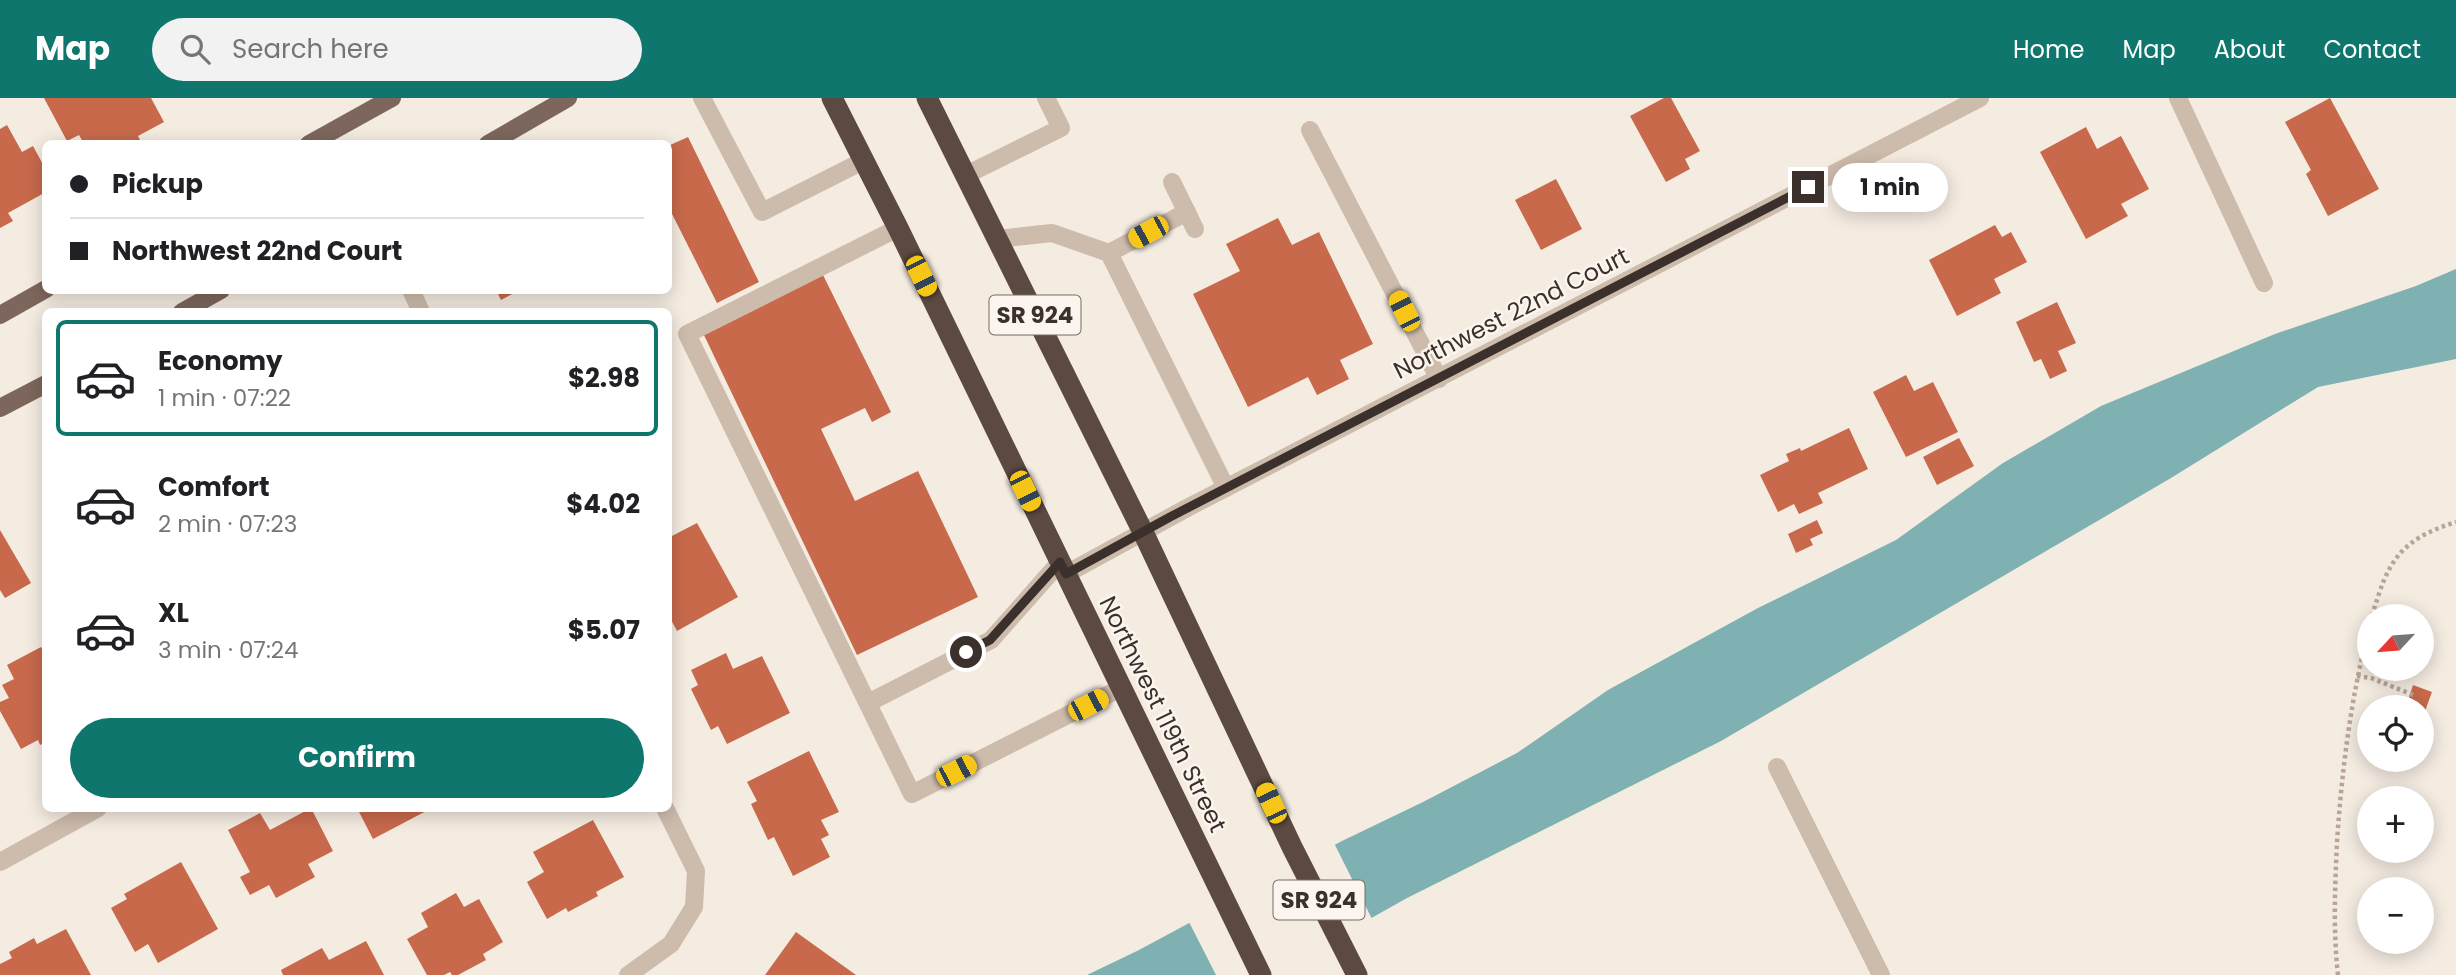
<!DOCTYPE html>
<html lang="en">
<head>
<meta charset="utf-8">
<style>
	body { margin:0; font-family:Poppins,sans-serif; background:#f2f2f2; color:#202124; height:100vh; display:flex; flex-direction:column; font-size:26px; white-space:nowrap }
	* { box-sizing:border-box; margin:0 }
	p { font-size:23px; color:#757577 }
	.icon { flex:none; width:38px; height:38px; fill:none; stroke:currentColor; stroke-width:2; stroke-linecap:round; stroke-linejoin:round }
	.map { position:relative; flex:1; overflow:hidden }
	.drawer { position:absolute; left:42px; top:210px; width:630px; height:504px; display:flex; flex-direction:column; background:#fff; border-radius:10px; box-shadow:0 4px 18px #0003 }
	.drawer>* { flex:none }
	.guide { position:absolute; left:42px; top:42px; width:630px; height:154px; border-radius:10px; box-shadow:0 4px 18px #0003; display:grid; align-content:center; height:154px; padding:0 28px; background:#fff }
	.needle { width:46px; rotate:244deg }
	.fabs { position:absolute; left:2357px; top:506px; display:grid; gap:14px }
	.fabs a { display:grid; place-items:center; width:77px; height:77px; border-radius:50%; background:#fff; box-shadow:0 4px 18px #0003; font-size:35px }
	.end { position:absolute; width:32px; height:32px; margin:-16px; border:9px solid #3b302b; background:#fff; box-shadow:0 0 0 4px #fff }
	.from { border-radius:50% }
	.bubble { position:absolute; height:49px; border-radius:24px; background:#fff; box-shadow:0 4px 18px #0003; font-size:23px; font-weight:700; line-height:49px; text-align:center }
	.car { position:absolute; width:21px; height:42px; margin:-21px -10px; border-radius:9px; box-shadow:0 0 5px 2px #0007; background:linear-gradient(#f5c518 24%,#345 0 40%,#f5c518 0 76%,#345 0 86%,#f5c518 0) }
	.guide b { display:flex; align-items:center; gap:24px; height:66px; font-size:26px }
	.guide b+b { border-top:2px solid #e0e0e0 }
	.guide i { width:18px; height:18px; background:#202124 }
	ul { padding:12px 0 0; list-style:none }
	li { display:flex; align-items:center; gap:21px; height:116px; margin:0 14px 10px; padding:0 14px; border:4px solid transparent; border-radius:10px }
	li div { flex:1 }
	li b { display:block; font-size:26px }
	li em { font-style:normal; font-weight:700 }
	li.selected { border-color:#0f766e }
	li>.icon { width:63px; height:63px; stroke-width:1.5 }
	.action { display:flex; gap:14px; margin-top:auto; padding:14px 28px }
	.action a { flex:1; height:80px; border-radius:42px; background:#0f766e; color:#fff; font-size:28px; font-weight:700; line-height:80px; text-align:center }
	header { display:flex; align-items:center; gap:42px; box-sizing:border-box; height:98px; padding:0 35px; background:#0f766e; color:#fff }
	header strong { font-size:33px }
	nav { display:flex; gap:38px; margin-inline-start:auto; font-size:24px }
	.search { width:490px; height:63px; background:#f2f2f2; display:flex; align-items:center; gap:18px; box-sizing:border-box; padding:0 24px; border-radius:38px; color:#757577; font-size:26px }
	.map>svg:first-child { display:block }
</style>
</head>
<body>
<header>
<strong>Map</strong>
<div class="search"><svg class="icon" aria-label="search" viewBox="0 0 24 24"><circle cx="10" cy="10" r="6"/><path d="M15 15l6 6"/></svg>Search here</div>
<nav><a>Home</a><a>Map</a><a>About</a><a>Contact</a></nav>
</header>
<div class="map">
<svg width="2456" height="877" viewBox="0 0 2456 877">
	<rect width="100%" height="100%" fill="#f4ebe1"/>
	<polygon fill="#7fb0b2" points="2456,171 2456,261 2318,289 2171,380 1721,643 1407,800 1270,877 1087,877 1139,852 1342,743 1423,704 1517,655 1608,592 1758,510 1896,442 2003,365 2101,308 2275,236 2416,188"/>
	<polygon fill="#f4ebe1" points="1333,743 1373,823 1277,877 1216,877 1188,822"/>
	<g fill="#c8694b">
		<polygon points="44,0 151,0 164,24 138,38 142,46 84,46 79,37 67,43"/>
		<polygon points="1664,0 1671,0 1700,53 1685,61 1690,71 1666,84 1630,18"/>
		<polygon points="2330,0 2379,91 2328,118 2306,76 2311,72 2285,24"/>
		<polygon points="7,27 22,54 33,48 46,72 46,94 8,115 13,123 0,130 0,31"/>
		<polygon points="2086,29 2097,51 2121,38 2149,91 2121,106 2128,118 2086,141 2040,54"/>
		<polygon points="688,39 759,184 717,205 668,108 668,48"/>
		<polygon points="1556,81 1582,131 1541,152 1515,102"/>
		<polygon points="1278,120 1292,147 1319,134 1373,246 1340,262 1349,281 1317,297 1308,279 1248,309 1193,196 1240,173 1226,146"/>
		<polygon points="1995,127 2002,139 2011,134 2027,164 1994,181 2001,195 1957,218 1929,162"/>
		<polygon points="823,177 891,314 872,324 865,310 821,331 855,403 918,373 978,499 857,557 703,235"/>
		<polygon points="496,192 520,192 501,202"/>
		<polygon points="2057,204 2076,245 2058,253 2067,273 2050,281 2041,261 2034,264 2016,224"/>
		<polygon points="1906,277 1914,293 1933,284 1958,334 1906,359 1873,294"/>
		<polygon points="1849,330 1868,371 1818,395 1823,405 1799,416 1794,406 1778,414 1760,377 1789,363 1786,356 1800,350 1801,353"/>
		<polygon points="1959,340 1974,368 1937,387 1923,359"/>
		<polygon points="1817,422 1823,435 1810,441 1813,447 1796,455 1788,436"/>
		<polygon points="697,425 738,499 677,533 668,516 668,440"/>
		<polygon points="0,432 31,485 5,500 0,492"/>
		<polygon points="41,549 46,558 46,644 40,647 38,642 21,651 0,613 0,604 9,600 2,587 14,581 7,567"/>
		<polygon points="726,555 733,571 762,558 790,615 727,646 718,628 711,632 691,591 698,587 691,572"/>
		<polygon points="2413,587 2432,594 2425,613 2422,609 2407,606"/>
		<polygon points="809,653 839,714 821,722 829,737 821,741 830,759 793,778 774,739 768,742 751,706 757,703 747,684"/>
		<polygon points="311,710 333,753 308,766 315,779 276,800 269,787 250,797 240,779 250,774 228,732 260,715 270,732"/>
		<polygon points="357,710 432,710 373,741"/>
		<polygon points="593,722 624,779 596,794 598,798 568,814 566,810 547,821 527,784 544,774 533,754"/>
		<polygon points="181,764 218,831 158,865 148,846 135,854 111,810 127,801 124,796"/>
		<polygon points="456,795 464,809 479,801 503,844 483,856 486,862 458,877 452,877 450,874 444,877 427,877 407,841 428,829 421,815"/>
		<polygon points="66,831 91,877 0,877 0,866 12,860 9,854 34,840 37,846"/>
		<polygon points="796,834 856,877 765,877"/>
		<polygon points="366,843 384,877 283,877 281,872 322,850 329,862"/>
	</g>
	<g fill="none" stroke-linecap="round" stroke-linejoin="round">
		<g stroke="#b9a596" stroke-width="4.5" stroke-dasharray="3.5 3.5" stroke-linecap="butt">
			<path d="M2372,518C2388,463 2399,442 2456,424"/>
			<polyline points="2357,578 2371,580 2416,598"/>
			<path d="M2338,877C2333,833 2335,788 2337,744C2342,670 2351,598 2370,527"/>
		</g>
		<g stroke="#cdbbac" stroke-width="18">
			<polyline points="702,0 762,114 865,62"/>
			<polyline points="2178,0 2264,185"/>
			<polyline points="1310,32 1439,281"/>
			<polyline points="966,77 1061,30 1046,0"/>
			<polyline points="1172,84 1195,131"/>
			<polyline points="898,130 687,236 912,696 1121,590"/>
			<polyline points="997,141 1052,135 1109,155 1226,390"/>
			<polyline points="1109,155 1187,114"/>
			<polyline points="411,192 421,214"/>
			<polyline points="1066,476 1187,410 1980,0"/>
			<polyline points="868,605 991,542 1060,464"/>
			<polyline points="1777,669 1881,877"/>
			<polyline points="0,764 98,710"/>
			<polyline points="628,877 671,846 694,809 696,773 665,710"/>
		</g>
		<g stroke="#7d675c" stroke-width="18">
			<polyline points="309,46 392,0"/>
			<polyline points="488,46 568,0"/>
			<polyline points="182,214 221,192"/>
			<polyline points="0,217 46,191"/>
			<polyline points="0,310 46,286"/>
		</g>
		<g stroke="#5c4a42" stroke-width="21">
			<polyline points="832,0 898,130 1261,877"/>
			<polyline points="927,0 1143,434 1292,749 1357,877"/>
		</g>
	</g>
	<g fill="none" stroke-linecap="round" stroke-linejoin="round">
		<polyline stroke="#3b302b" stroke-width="9" points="966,554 990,542 1060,464 1066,476 1170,419 1808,89"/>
	</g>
	<g text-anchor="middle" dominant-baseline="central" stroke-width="5" stroke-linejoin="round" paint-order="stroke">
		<g fill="#fbf5ee" stroke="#756b66" stroke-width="2">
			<rect x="989.5" y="197.5" width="91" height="39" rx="5"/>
			<rect x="1273.5" y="782.5" width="91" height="39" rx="5"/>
		</g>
		<g font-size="23" font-weight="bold" fill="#3b302b">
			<text x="1035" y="217">SR 924</text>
			<text x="1319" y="802">SR 924</text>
		</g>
		<g font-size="24" fill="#3b302b" stroke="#fbf5ee">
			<text transform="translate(1511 215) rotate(-27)">Northwest 22nd Court</text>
			<text transform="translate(1163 616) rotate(64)">Northwest 119th Street</text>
		</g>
	</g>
</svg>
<div class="fabs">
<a><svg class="needle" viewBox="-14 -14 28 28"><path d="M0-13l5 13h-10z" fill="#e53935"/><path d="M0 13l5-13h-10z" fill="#757577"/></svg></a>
<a><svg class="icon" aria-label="locate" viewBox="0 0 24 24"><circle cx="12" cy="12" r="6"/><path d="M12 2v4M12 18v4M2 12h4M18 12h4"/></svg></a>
<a>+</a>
<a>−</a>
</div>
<i class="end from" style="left:966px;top:554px"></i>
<i class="end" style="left:1808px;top:89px"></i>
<div class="bubble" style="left:1832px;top:65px;width:116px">1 min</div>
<i class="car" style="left:1148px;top:134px;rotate:242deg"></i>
<i class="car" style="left:921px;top:178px;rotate:154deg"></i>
<i class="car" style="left:1404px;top:213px;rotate:333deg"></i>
<i class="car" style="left:1025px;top:393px;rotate:154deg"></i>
<i class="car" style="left:1088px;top:607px;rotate:63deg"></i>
<i class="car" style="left:956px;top:673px;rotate:63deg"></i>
<i class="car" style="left:1271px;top:705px;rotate:335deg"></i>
<div class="guide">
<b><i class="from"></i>Pickup</b>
<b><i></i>Northwest 22nd Court</b>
</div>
<section class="drawer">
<ul>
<li class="selected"><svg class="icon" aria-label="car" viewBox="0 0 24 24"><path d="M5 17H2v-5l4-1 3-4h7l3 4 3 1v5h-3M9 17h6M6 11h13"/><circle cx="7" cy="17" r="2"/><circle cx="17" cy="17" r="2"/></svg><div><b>Economy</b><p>1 min · 07:22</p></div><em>$2.98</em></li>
<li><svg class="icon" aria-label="car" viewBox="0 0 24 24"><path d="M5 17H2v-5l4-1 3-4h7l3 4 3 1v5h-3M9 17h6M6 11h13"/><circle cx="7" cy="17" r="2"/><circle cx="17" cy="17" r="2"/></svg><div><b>Comfort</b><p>2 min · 07:23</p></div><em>$4.02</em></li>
<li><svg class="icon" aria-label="car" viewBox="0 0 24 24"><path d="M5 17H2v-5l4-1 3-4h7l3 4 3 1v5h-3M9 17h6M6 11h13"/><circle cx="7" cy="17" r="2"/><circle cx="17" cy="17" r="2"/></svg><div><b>XL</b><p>3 min · 07:24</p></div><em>$5.07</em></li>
</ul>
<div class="action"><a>Confirm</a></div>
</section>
</div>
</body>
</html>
